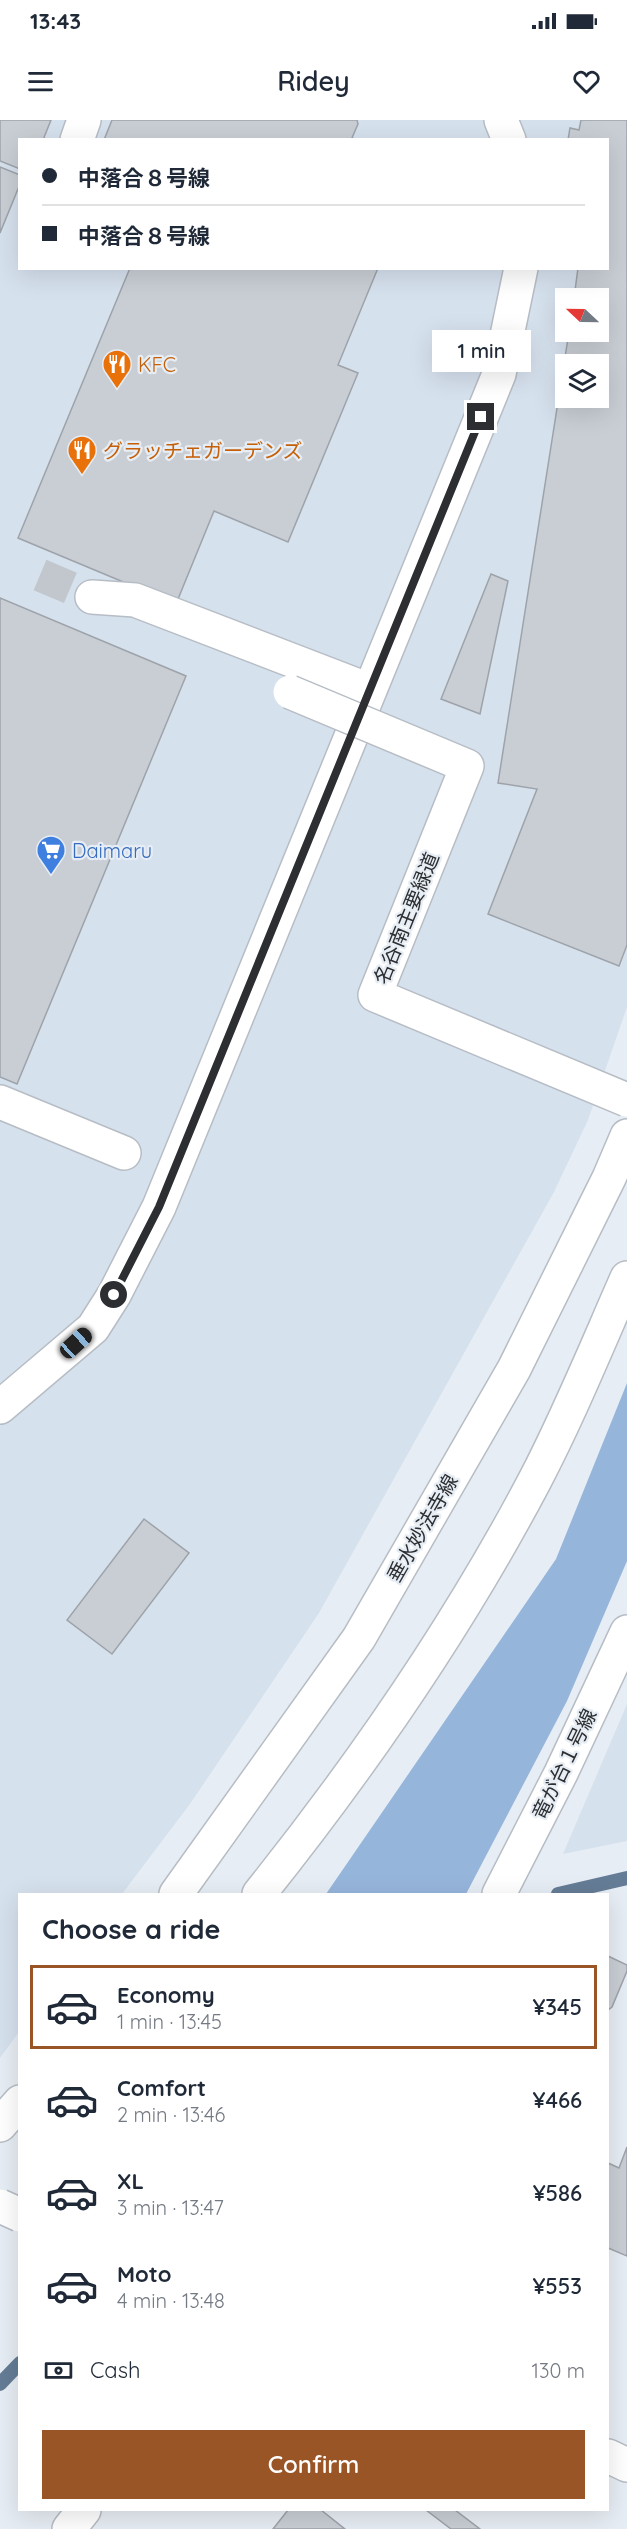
<!DOCTYPE html>
<html lang="en">
<head>
<meta charset="utf-8">
<style>
	body { margin:0; font-family:Quicksand,"Noto Sans JP",sans-serif; background:#f6f6f7; color:#1f2937; height:100vh; display:flex; flex-direction:column; font-size:22px; white-space:nowrap }
	* { box-sizing:border-box; margin:0 }
	p { font-size:20px; color:#747a83 }
	.icon { flex:none; width:33px; height:33px; fill:none; stroke:currentColor; stroke-width:2; stroke-linecap:round; stroke-linejoin:round }
	.map { position:relative; flex:1; overflow:hidden }
	.side { position:absolute; left:18px; top:1773px; width:591px; height:618px; display:flex; flex-direction:column; background:#fff; border-radius:0px; box-shadow:0 6px 24px #0002 }
	.side>* { flex:none }
	.top-card { position:absolute; left:18px; top:18px; width:591px; height:132px; border-radius:0px; box-shadow:0 6px 24px #0002; display:grid; align-content:center; height:132px; padding:0 24px; background:#fff }
	.needle { width:39px; rotate:292deg }
	.fabs { position:absolute; left:555px; top:168px; display:grid; gap:12px }
	.fabs a { display:grid; place-items:center; width:54px; height:54px; border-radius:0px; background:#fff; box-shadow:0 6px 24px #0002; font-size:30px }
	.end { position:absolute; width:27px; height:27px; margin:-14px; border:8px solid #2c2e31; background:#fff; box-shadow:0 0 0 3px #fff }
	.from { border-radius:50% }
	.bubble { position:absolute; height:42px; border-radius:0px; background:#fff; box-shadow:0 6px 24px #0002; font-size:20px; font-weight:600; line-height:42px; text-align:center }
	.car { position:absolute; width:18px; height:36px; margin:-18px -9px; border-radius:8px; box-shadow:0 0 4px 2px #0007; background:linear-gradient(#222 24%,#8ab4d8 0 40%,#222 0 76%,#8ab4d8 0 86%,#222 0) }
	.top-card b { display:flex; align-items:center; gap:21px; height:57px; font-size:22px }
	.top-card b+b { border-top:2px solid #e0e1e3 }
	.top-card i { width:15px; height:15px; background:#1f2937 }
	ul { padding:0; list-style:none }
	li { display:flex; align-items:center; gap:18px; height:84px; margin:0 12px 9px; padding:0 12px; border:3px solid transparent; border-radius:0px }
	li div { flex:1 }
	li b { display:block; font-size:22px }
	li em { font-style:normal; font-weight:600 }
	li.on { border-color:#995526 }
	li>.icon { width:54px; height:54px; stroke-width:1.5 }
	h2 { padding:0 24px; font-size:27px; line-height:72px }
	.pay { display:flex; align-items:center; gap:15px; height:66px; padding:0 24px; font-size:22px }
	.pay p { margin-inline-start:auto }
	.primary-button { display:flex; gap:12px; margin-top:auto; padding:12px 24px }
	.primary-button a { flex:1; height:69px; border-radius:0px; background:#995526; color:#fff; font-size:24px; font-weight:600; line-height:69px; text-align:center }
	.status { display:flex; justify-content:space-between; align-items:center; height:42px; padding:0 30px; background:#fff; direction:ltr }
	.status svg { height:16px; fill:currentColor }
	header { display:flex; justify-content:space-between; align-items:center; height:78px; padding:0 24px; background:#fff; font-size:27px; font-weight:600 }
	.map>svg:first-child { display:block }
</style>
</head>
<body>
<div class="status"><b>13:43</b><svg viewBox="0 0 49 12"><path d="M0 12V9h3v3zM5 12V6h3v6zM10 12V3h3v9zM15 12V0h3v12zM26 1h20v11H26zM47 4h2v5h-2z"/></svg></div>
<header><svg class="icon" aria-label="menu" viewBox="0 0 24 24"><path d="M4 6h16M4 12h16M4 18h16"/></svg>Ridey<svg class="icon" aria-label="heart" viewBox="0 0 24 24"><path d="M12 20l-8-8c-3-5 5-10 8-4 3-6 11-1 8 4z"/></svg></header>
<div class="map">
<svg width="627" height="2409" viewBox="0 0 627 2409">
	<rect width="100%" height="100%" fill="#e7edf4"/>
	<g fill="#d6e1ee" fill-rule="evenodd">
		<path d="M0,0H627V887L588,1000L554,1072L319,1493L190,1684L122,1774H20L19,1912L0,1938ZM20,20H608V148H20ZM566,178H598V212H566ZM566,244H598V278H566Z"/>
		<polygon points="627,1584 627,1721 563,1734"/>
	</g>
	<polygon fill="#96b5db" points="627,1263 627,1441 567,1581 466,1774 326,1774 556,1439"/>
	<g fill="none" stroke-linecap="round" stroke-linejoin="round">
		<g stroke="#657c96" stroke-width="14">
			<polyline points="558,1774 627,1758"/>
			<polyline points="0,2264 20,2243"/>
		</g>
	</g>
	<g fill="#c9ced5" stroke="#9ea3aa" stroke-width="1.5" fill-rule="evenodd">
		<polygon points="0,0 51,0 43,20 20,20 20,49 0,41"/>
		<polygon points="112,0 357,0 358,4 352,18 356,20 104,20"/>
		<path d="M581,0H627V825L619,846L488,794L537,669L498,663L569,212H598V178H574L578,148H608V20H568L570,8L579,10ZM566,244H598V278H566Z"/>
		<polygon points="0,47 20,55 20,64 0,113"/>
		<polygon points="130,148 378,148 338,245 358,253 288,422 214,391 176,484 18,418"/>
		<polygon points="491,454 508,461 480,594 441,579"/>
		<polygon points="0,478 186,556 17,964 0,957"/>
		<polygon points="144,1399 189,1433 112,1534 67,1500"/>
		<polygon points="608,1836 627,1845 627,1851 612,1887 608,1890"/>
		<polygon points="627,2027 627,2136 608,2128 608,2043 619,2048"/>
		<polygon points="288,2390 321,2390 345,2409 273,2409"/>
		<polygon points="426,2390 455,2390 480,2409 451,2409"/>
	</g>
	<g fill="none" stroke-linecap="round" stroke-linejoin="round">
		<polyline stroke="#c2c7cd" stroke-width="33" stroke-dasharray="33 16" stroke-linecap="butt" points="40,455 92,477"/>
		<g stroke="#b7bdc4" stroke-width="36">
			<g id="pedestrian">
				<polyline points="77,20 84,0"/>
				<polyline points="92,477 135,480 369,570"/>
				<polyline points="0,982 124,1033"/>
			</g>
		</g>
		<g stroke="#b7bdc4" stroke-width="36">
			<g id="minor">
				<polyline points="501,0 509,20"/>
				<polyline points="0,1287 93,1208 114,1175 159,1087 499,254 521,148"/>
				<polyline points="499,1774 561,1653 627,1512"/>
			</g>
		</g>
		<g stroke="#b7bdc4" stroke-width="36">
			<g id="tertiary">
				<polyline points="176,1774 359,1518 514,1249 609,1058 627,1016"/>
				<path d="M259,1774C363,1644 457,1508 535,1360C569,1295 597,1226 627,1158"/>
				<polyline points="0,2005 20,1982"/>
				<polyline points="608,2336 627,2345"/>
				<polyline points="69,2409 84,2390"/>
			</g>
		</g>
		<use href="#pedestrian" stroke="#fff" stroke-width="33"/>
		<use href="#minor" stroke="#fff" stroke-width="33"/>
		<use href="#tertiary" stroke="#fff" stroke-width="33"/>
		<g stroke="#b7bdc4" stroke-width="36" stroke-linecap="butt">
			<polyline id="pedestrian-bridge" points="290,572 467,646 375,875 627,980"/>
		</g>
		<g stroke="#b7bdc4" stroke-width="36" stroke-linecap="butt">
			<polyline id="tertiary-bridge" points="0,2086 20,2095"/>
		</g>
		<use href="#pedestrian-bridge" stroke="#fff" stroke-width="33"/>
		<use href="#tertiary-bridge" stroke="#fff" stroke-width="33"/>
	</g>
	<g fill="none" stroke-linecap="round" stroke-linejoin="round">
		<polyline stroke="#2c2e31" stroke-width="8" points="114,1175 159,1087 481,297"/>
	</g>
	<defs>
		<g id="restaurant-pin" transform="scale(1.5)"><path d="M0 17L-7.5 6A9.5 9.5 0 1 1 7.5 6Z" fill="#e8710a" stroke="#e7edf4"/><path d="M-5-6h1v4h1v-4h1v4h1v-4h1v5L-1.5 .5V6h-2V.5L-5-1ZM5-6V6H3V1.5H1.5Q1.5-4 5-6Z" fill="#fff"/></g>
		<g id="supermarket-pin" transform="scale(1.5)"><path d="M0 17L-7.5 6A9.5 9.5 0 1 1 7.5 6Z" fill="#3f7fe0" stroke="#e7edf4"/><path d="M-6-5.5h2.5l.6 2H6L4.5 2H-2.5L-4.4-4H-6ZM-1.5 3.2a1.3 1.3 0 1 0 .1 0ZM3 3.2a1.3 1.3 0 1 0 .1 0Z" fill="#fff"/></g>
	</defs>
	<g fill-rule="evenodd">
		<use href="#restaurant-pin" x="117" y="244"/>
		<use href="#restaurant-pin" x="82" y="330"/>
		<use href="#supermarket-pin" x="51" y="730"/>
	</g>
	<g text-anchor="middle" dominant-baseline="central" stroke-width="4.5" stroke-linejoin="round" paint-order="stroke">
		<g font-size="20" fill="#c56008" stroke="#e7edf4" text-anchor="start">
			<text x="138" y="244">KFC</text>
			<text x="103" y="330">グラッチェガーデンズ</text>
		</g>
		<g font-size="20" fill="#366cbe" stroke="#e7edf4" text-anchor="start">
			<text x="72" y="730">Daimaru</text>
		</g>
		<g font-size="20" fill="#2c2e31" stroke="#e7edf4">
			<text transform="translate(406 798) rotate(-68)">名谷南主要緑道</text>
			<text transform="translate(422 1408) rotate(-60)">垂水妙法寺線</text>
			<text transform="translate(564 1644) rotate(-64)">竜が台１号線</text>
		</g>
	</g>
</svg>
<div class="fabs">
<a><svg class="needle" viewBox="-14 -14 28 28"><path d="M0-13l5 13h-10z" fill="#e53935"/><path d="M0 13l5-13h-10z" fill="#747a83"/></svg></a>
<a><svg class="icon" aria-label="layers" viewBox="0 0 24 24"><path d="M12 4l9 5-9 5-9-5zM3 14l9 5 9-5"/></svg></a>
</div>
<i class="end from" style="left:114px;top:1175px"></i>
<i class="end" style="left:481px;top:297px"></i>
<div class="bubble" style="left:432px;top:210px;width:99px">1 min</div>
<i class="car" style="left:76px;top:1223px;rotate:48deg"></i>
<div class="top-card">
<b><i class="from"></i>中落合８号線</b>
<b><i></i>中落合８号線</b>
</div>
<section class="side">
<h2>Choose a ride</h2>
<ul>
<li class="on"><svg class="icon" aria-label="car" viewBox="0 0 24 24"><path d="M5 17H2v-5l4-1 3-4h7l3 4 3 1v5h-3M9 17h6M6 11h13"/><circle cx="7" cy="17" r="2"/><circle cx="17" cy="17" r="2"/></svg><div><b>Economy</b><p>1 min · 13:45</p></div><em>¥345</em></li>
<li><svg class="icon" aria-label="car" viewBox="0 0 24 24"><path d="M5 17H2v-5l4-1 3-4h7l3 4 3 1v5h-3M9 17h6M6 11h13"/><circle cx="7" cy="17" r="2"/><circle cx="17" cy="17" r="2"/></svg><div><b>Comfort</b><p>2 min · 13:46</p></div><em>¥466</em></li>
<li><svg class="icon" aria-label="car" viewBox="0 0 24 24"><path d="M5 17H2v-5l4-1 3-4h7l3 4 3 1v5h-3M9 17h6M6 11h13"/><circle cx="7" cy="17" r="2"/><circle cx="17" cy="17" r="2"/></svg><div><b>XL</b><p>3 min · 13:47</p></div><em>¥586</em></li>
<li><svg class="icon" aria-label="car" viewBox="0 0 24 24"><path d="M5 17H2v-5l4-1 3-4h7l3 4 3 1v5h-3M9 17h6M6 11h13"/><circle cx="7" cy="17" r="2"/><circle cx="17" cy="17" r="2"/></svg><div><b>Moto</b><p>4 min · 13:48</p></div><em>¥553</em></li>
</ul>
<div class="pay"><svg class="icon" aria-label="cash" viewBox="0 0 24 24"><path d="M3 7h18v10H3z"/><circle cx="12" cy="12" r="2"/></svg>Cash<p>130 m</p></div>
<div class="primary-button"><a>Confirm</a></div>
</section>
</div>
</body>
</html>
